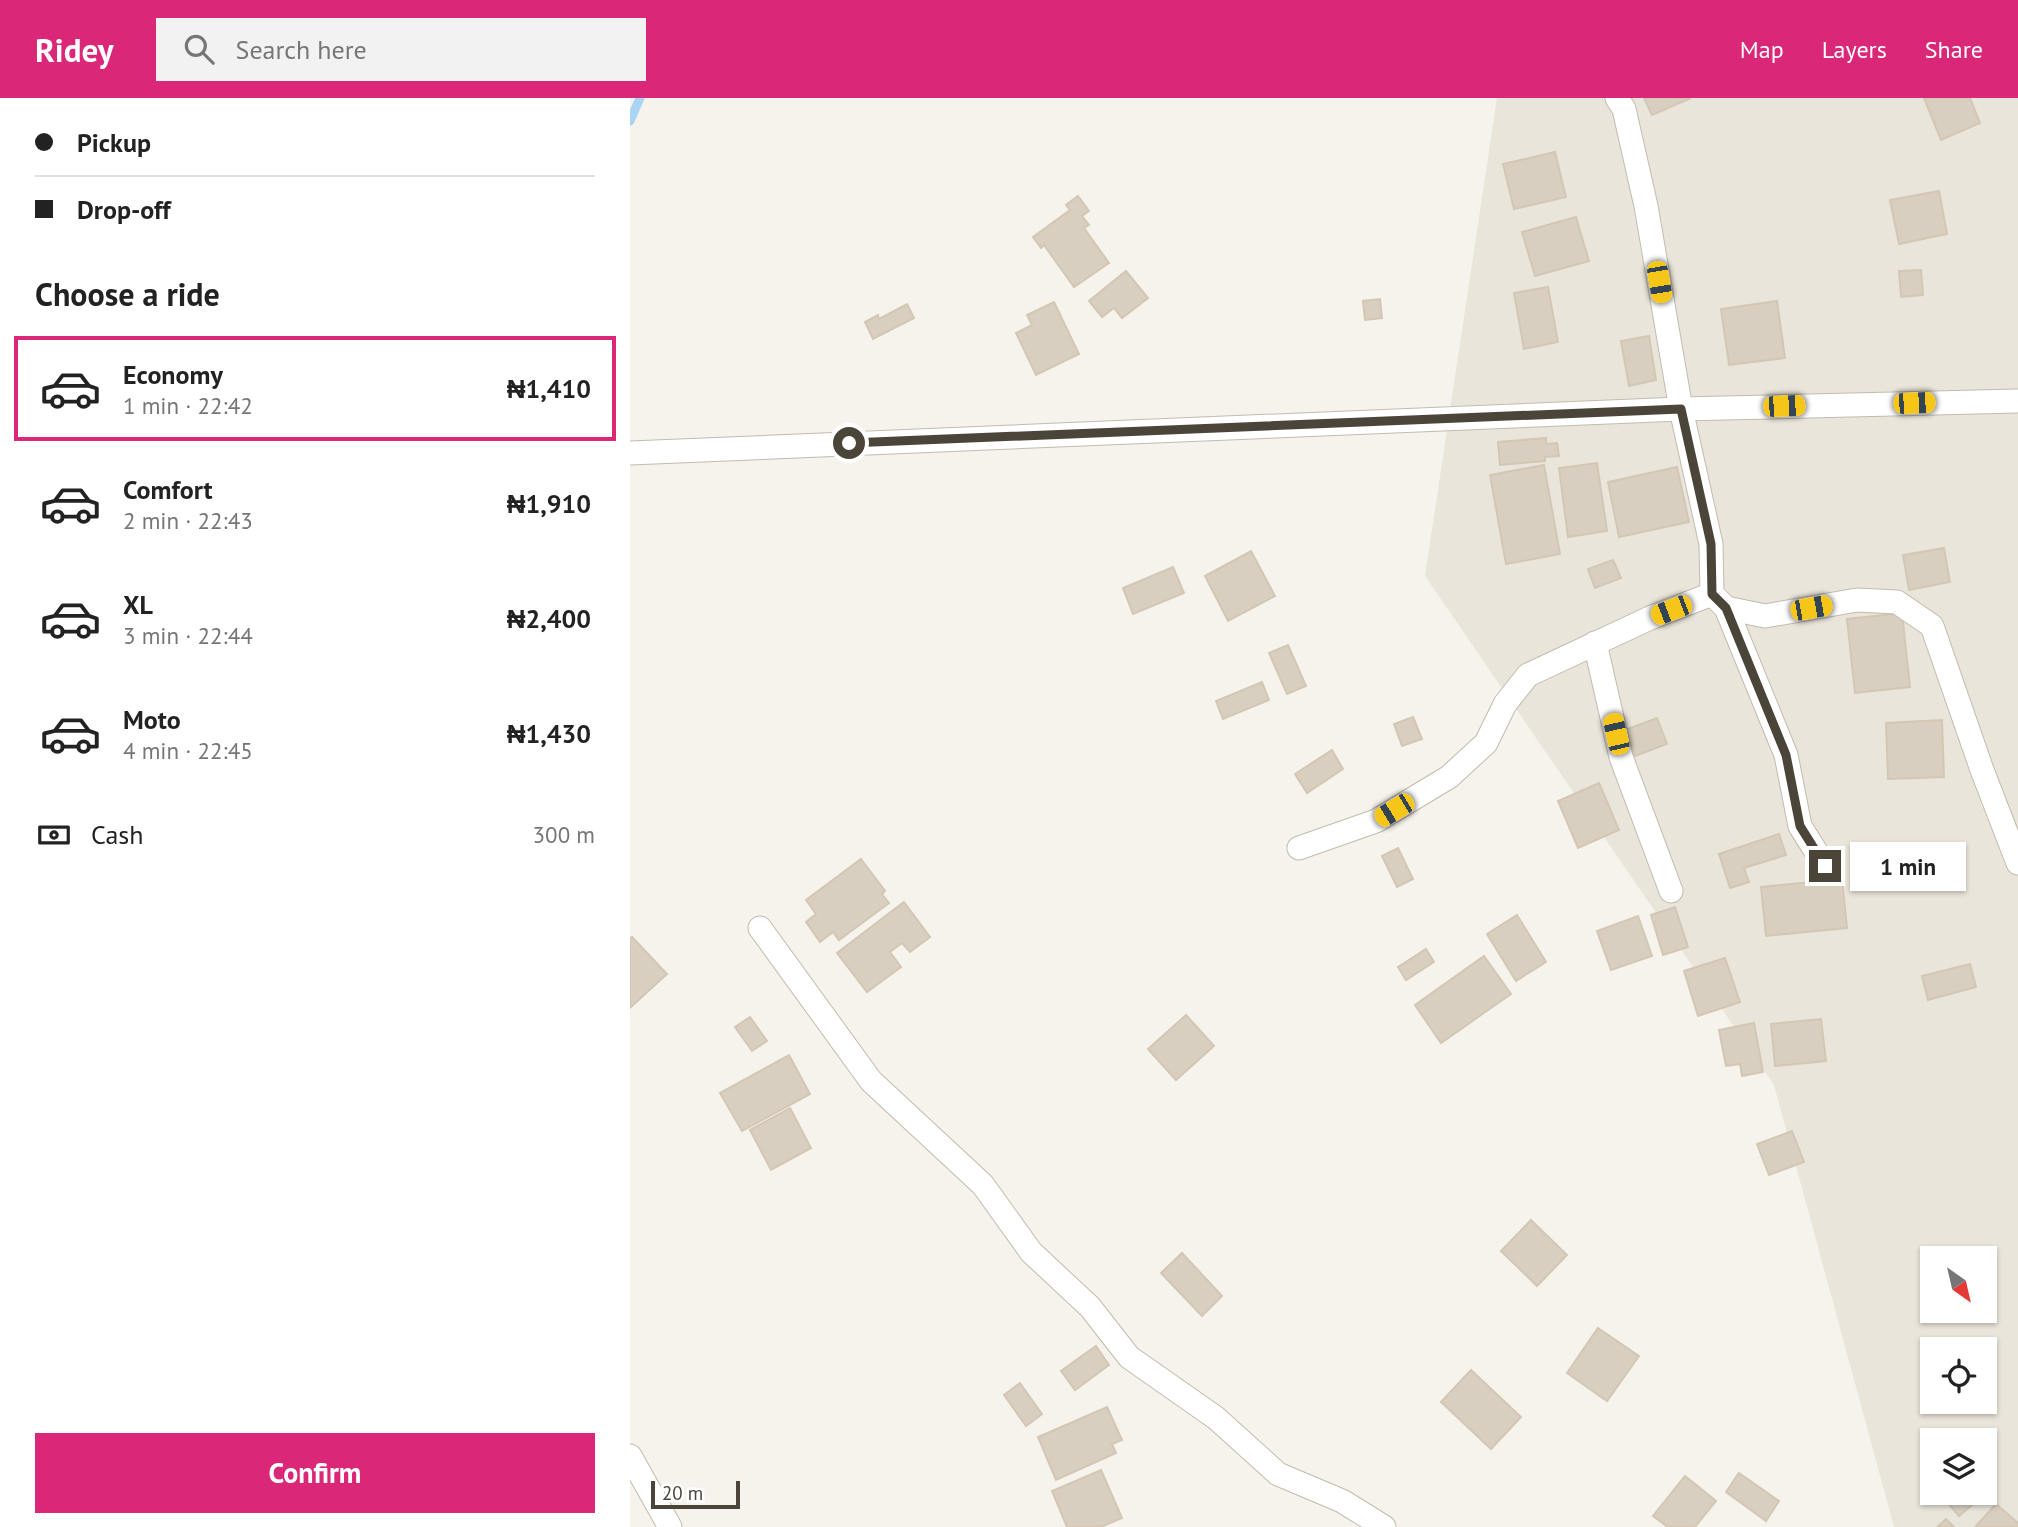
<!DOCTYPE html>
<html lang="en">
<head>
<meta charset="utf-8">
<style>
	body { margin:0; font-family:"PT Sans",sans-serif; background:#f2f2f2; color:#222; height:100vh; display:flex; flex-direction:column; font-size:26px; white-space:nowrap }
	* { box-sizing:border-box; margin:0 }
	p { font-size:23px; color:#767676 }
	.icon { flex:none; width:38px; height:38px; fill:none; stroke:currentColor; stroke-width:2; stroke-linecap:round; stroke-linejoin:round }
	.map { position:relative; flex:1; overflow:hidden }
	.drawer { display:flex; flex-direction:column; background:#fff; width:630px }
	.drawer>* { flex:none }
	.hud { display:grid; align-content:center; height:154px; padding:0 35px; background:#fff }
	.needle { width:46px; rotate:146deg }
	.fabs { position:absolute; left:1290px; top:1148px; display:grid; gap:14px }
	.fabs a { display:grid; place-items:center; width:77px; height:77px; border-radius:0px; background:#fff; box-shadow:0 2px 5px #0004; font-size:35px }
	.scale { position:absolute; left:21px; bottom:18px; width:89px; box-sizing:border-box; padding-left:7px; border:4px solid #4b4439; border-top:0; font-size:19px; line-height:24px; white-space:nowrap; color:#4b4439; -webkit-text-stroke:5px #fff; paint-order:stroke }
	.end { position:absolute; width:32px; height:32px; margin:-16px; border:9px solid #4b4439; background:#fff; box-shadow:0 0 0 4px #fff }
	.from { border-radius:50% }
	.bubble { position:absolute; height:49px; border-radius:0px; background:#fff; box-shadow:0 2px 5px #0004; font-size:23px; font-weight:600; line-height:49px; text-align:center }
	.car { position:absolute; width:21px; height:42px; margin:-21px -10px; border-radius:9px; box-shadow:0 0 5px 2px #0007; background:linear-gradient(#f5c518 24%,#345 0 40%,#f5c518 0 76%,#345 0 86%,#f5c518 0) }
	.hud b { display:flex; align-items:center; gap:24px; height:66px; font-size:26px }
	.hud b+b { border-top:2px solid #e0e0e0 }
	.hud i { width:18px; height:18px; background:#222 }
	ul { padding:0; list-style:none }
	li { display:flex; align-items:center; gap:21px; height:105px; margin:0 14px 10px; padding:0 21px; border:4px solid transparent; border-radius:0px }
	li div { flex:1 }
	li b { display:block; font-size:26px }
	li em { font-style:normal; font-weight:600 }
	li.active { border-color:#db2777 }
	li>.icon { width:63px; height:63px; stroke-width:1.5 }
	h2 { padding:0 35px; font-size:32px; line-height:84px }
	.pay { display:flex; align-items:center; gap:18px; height:77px; padding:0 35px; font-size:26px }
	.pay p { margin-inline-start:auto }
	.button { display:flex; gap:14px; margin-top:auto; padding:14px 35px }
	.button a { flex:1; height:80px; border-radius:0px; background:#db2777; color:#fff; font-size:28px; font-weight:600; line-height:80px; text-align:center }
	header { display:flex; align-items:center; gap:42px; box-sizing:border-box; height:98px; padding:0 35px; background:#db2777; color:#fff }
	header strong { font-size:33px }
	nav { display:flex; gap:38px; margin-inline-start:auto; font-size:24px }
	.search { width:490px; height:63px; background:#f2f2f2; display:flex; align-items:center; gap:18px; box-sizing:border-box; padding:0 24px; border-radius:0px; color:#767676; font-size:26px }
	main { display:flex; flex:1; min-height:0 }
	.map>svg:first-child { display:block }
</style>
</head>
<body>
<header>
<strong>Ridey</strong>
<div class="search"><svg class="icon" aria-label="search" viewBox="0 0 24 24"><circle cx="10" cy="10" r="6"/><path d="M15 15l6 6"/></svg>Search here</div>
<nav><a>Map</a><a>Layers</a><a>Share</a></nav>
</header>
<main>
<section class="drawer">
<div class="hud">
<b><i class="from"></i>Pickup</b>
<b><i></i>Drop-off</b>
</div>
<h2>Choose a ride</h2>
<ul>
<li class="active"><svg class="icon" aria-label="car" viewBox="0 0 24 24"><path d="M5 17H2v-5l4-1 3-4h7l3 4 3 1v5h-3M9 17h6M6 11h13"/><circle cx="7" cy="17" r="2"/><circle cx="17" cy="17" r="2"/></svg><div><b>Economy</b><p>1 min · 22:42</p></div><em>₦1,410</em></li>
<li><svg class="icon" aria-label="car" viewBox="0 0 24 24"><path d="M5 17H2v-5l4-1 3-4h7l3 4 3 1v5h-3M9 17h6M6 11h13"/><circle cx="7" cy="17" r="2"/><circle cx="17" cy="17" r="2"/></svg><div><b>Comfort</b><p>2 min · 22:43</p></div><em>₦1,910</em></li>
<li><svg class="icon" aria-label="car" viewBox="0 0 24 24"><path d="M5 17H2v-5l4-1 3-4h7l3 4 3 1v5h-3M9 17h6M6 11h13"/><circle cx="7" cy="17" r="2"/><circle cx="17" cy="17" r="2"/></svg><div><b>XL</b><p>3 min · 22:44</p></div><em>₦2,400</em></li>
<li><svg class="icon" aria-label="car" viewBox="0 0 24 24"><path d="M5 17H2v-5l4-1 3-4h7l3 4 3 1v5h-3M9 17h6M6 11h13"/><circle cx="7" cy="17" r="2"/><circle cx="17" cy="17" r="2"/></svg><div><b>Moto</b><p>4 min · 22:45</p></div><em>₦1,430</em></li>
</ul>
<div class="pay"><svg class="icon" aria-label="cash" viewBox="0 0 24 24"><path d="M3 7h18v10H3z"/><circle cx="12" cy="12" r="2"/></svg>Cash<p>300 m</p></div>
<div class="button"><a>Confirm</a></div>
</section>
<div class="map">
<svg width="1388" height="1429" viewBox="0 0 1388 1429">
	<rect width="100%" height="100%" fill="#f6f3ec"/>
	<path fill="#eae5da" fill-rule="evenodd" d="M867,0H1388V1429H1264L1144,987L795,478ZM1302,1160H1354V1213H1302ZM1302,1251H1354V1304H1302ZM1302,1342H1354V1395H1302Z"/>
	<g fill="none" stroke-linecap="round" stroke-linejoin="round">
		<polyline stroke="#a9d4f2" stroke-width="9" points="0,23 10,0"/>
	</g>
	<g fill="#d8cfc1" stroke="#d3c7b4" stroke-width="2">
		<polygon points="1014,0 1061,0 1022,17"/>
		<polygon points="1294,0 1340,0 1350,25 1311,42"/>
		<polygon points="925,54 936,99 884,111 873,66"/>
		<polygon points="1309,93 1317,136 1269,146 1260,102"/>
		<polygon points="448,98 459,113 452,118 459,127 454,130 479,165 444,189 414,147 411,150 403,139 440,112 436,107"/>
		<polygon points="946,119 959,163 905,178 892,134"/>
		<polygon points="1291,172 1293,197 1271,199 1269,173"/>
		<polygon points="496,173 518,200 492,220 484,210 472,219 459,203"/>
		<polygon points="918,189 928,244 894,251 884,195"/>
		<polygon points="750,201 752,220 735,222 733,203"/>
		<polygon points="1147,203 1155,260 1099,267 1091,211"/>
		<polygon points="424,204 449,256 406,277 386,235 402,227 397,217"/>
		<polygon points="277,206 284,220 243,241 235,224 248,217 249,221"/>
		<polygon points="1019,238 1026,282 999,288 991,243"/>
		<polygon points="916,340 916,346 927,345 929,358 915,359 915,363 870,367 868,344"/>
		<polygon points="967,365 977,433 938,439 929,370"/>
		<polygon points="914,367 930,456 876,466 860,377"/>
		<polygon points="1047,369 1059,424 989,439 978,384"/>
		<polygon points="1314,450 1320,484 1279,492 1273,457"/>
		<polygon points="621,453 645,498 598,523 575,478"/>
		<polygon points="983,462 991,480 965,490 958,471"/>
		<polygon points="543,469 554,495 503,516 493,490"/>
		<polygon points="1272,515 1280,589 1225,595 1217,521"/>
		<polygon points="658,547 676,588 657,596 639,555"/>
		<polygon points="632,584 639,602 593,621 586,603"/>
		<polygon points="783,619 792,641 772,648 764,626"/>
		<polygon points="1027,620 1037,646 1005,658 995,632"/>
		<polygon points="1312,622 1314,679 1258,681 1256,625"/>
		<polygon points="702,652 713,671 677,695 665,676"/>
		<polygon points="969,685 989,732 948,750 928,703"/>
		<polygon points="1149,736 1156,757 1114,770 1119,784 1100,790 1089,756"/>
		<polygon points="768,750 783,781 767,789 752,758"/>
		<polygon points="231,761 255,793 252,796 259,805 209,842 203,834 190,844 176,824 186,816 176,802"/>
		<polygon points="1212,781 1217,830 1136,838 1131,789"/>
		<polygon points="274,804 300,839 280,854 272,845 260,854 271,869 237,894 207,855"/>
		<polygon points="1045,809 1058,849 1033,857 1021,817"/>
		<polygon points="887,817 916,864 886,883 857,836"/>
		<polygon points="1008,818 1022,858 981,872 967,833"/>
		<polygon points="2,839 37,876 0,910 0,841"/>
		<polygon points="796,851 804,864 776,882 768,869"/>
		<polygon points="854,858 881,896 811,945 785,907"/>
		<polygon points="1095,860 1110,904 1068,918 1054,873"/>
		<polygon points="1340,866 1346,889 1298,902 1292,878"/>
		<polygon points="556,917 584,948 546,982 518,951"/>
		<polygon points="120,919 137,943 122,953 105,929"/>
		<polygon points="1191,921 1196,963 1145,968 1141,926"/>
		<polygon points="1124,925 1133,974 1112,978 1110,966 1096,968 1089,932"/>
		<polygon points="159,957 180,996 112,1033 90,995"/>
		<polygon points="160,1010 181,1050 141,1072 120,1032"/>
		<polygon points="1162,1033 1174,1064 1139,1077 1127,1046"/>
		<polygon points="901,1122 937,1157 907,1188 871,1153"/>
		<polygon points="552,1155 592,1198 572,1218 531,1175"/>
		<polygon points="968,1230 1009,1258 977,1303 937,1275"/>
		<polygon points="466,1248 479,1267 445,1292 431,1273"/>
		<polygon points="841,1272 891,1319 861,1351 811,1304"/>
		<polygon points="390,1285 412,1316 396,1328 374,1297"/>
		<polygon points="477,1309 492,1342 482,1346 486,1355 426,1382 408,1339"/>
		<polygon points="471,1372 492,1420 471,1429 437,1429 422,1393"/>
		<polygon points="1109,1375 1149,1403 1136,1423 1096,1394"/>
		<polygon points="1055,1378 1086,1403 1065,1429 1038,1429 1023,1418"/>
		<polygon points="1354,1381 1362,1390 1329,1418 1309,1395 1354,1395"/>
		<polygon points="1366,1406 1388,1425 1388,1429 1345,1429"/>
		<polygon points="1316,1421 1324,1429 1307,1429"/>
	</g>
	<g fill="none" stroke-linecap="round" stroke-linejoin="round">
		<g stroke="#c2bbae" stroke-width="25">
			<g id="street">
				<polyline points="987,0 994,11 1016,108 1051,311 1081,446 1082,496 1096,510 1135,518 1227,502 1267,504 1302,528 1352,672 1388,765"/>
				<polyline points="0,355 1051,311 1388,303"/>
				<polyline points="1096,510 1156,657 1170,728 1195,768"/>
				<polyline points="965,545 991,659 1041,793"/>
				<polyline points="669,750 746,723 819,679 856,645 875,606 898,577 1020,520 1082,496"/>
				<polyline points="130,830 241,983 353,1087 401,1154 460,1209 499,1259 586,1320 648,1376 712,1403 754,1429"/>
				<polyline points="0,1358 40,1429"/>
			</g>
		</g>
		<use href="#street" stroke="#fff" stroke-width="23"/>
	</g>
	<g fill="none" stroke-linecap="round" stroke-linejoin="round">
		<polyline stroke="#4b4439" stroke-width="9" points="219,345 1051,311 1081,446 1082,496 1096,510 1156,657 1170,728 1195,768"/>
	</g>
</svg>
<div class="fabs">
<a><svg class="needle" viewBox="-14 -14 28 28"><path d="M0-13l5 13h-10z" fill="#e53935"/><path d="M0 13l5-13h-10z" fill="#767676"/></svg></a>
<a><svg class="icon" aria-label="locate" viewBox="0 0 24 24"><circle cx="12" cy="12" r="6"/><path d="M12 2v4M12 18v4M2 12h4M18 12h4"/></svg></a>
<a><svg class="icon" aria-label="layers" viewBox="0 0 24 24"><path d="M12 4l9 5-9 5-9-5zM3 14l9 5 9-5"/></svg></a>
</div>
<div class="scale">20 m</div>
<i class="end from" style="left:219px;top:345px"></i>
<i class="end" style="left:1195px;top:768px"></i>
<div class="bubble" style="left:1220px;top:744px;width:116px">1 min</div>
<i class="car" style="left:1029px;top:184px;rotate:170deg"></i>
<i class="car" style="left:1284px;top:305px;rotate:88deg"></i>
<i class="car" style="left:1154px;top:308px;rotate:88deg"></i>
<i class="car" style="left:1181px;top:510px;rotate:80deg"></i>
<i class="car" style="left:1041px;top:512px;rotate:249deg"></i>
<i class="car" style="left:986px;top:636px;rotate:347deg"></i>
<i class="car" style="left:764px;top:712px;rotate:239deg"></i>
</div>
</main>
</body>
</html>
